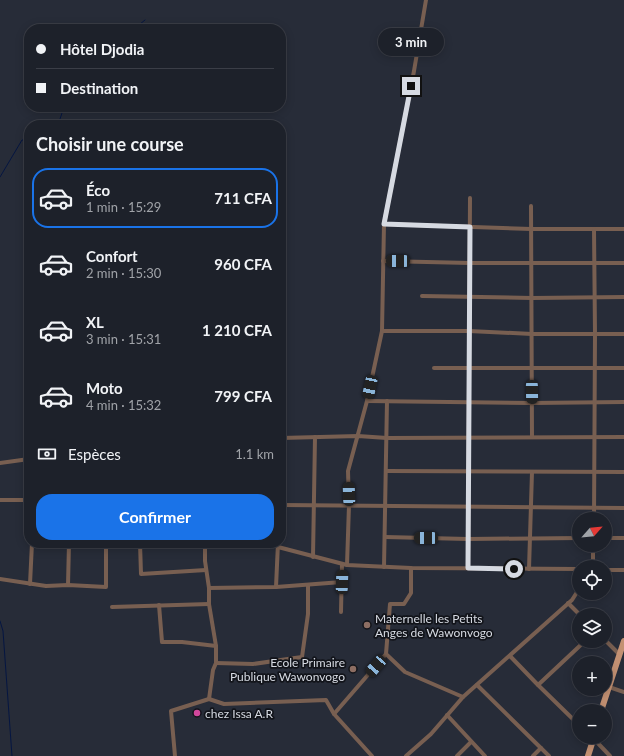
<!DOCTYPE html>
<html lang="fr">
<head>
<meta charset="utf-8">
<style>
	body { margin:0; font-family:Lato,sans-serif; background:#252932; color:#f1f3f6; height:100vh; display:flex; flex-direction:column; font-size:15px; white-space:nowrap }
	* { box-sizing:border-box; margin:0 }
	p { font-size:13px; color:#a0a3a8 }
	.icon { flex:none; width:22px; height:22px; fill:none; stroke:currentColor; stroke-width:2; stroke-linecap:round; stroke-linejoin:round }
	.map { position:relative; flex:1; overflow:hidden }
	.drawer { position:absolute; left:24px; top:120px; width:262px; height:428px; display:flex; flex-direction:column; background:#1d212a; border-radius:16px; box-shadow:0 2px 10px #0003,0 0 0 1px #3b3e47 }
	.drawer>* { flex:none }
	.hud { position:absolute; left:24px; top:24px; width:262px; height:88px; border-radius:16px; box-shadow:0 2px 10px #0003,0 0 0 1px #3b3e47; display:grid; align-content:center; height:88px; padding:0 12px; background:#1d212a }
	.needle { width:26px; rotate:63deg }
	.tools { position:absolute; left:572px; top:512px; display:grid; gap:8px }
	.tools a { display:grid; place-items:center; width:40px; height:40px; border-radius:50%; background:#1d212a; box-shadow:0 2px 10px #0003,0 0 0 1px #3b3e47; font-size:20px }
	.end { position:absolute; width:18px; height:18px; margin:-9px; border:5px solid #d6dae2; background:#111; box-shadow:0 0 0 2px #111 }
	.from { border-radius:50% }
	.bubble { position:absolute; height:28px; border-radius:14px; background:#1d212a; box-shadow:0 2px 10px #0003,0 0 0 1px #3b3e47; font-size:13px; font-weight:700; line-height:28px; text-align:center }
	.car { position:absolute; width:12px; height:24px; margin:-12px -6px; border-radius:5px; box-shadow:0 0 3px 1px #0007; background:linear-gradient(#222 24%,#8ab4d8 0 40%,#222 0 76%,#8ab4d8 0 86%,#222 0) }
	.hud b { display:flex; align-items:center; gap:14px; height:38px; font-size:15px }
	.hud b+b { border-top:1px solid #3b3e47 }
	.hud i { width:10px; height:10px; background:#f1f3f6 }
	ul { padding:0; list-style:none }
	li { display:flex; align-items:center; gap:12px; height:60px; margin:0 8px 6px; padding:0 4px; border:2px solid transparent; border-radius:16px }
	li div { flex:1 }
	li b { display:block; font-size:15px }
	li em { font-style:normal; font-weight:700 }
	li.selected { border-color:#1a73e8 }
	li>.icon { width:36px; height:36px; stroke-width:1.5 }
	h2 { padding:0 12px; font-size:18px; line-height:48px }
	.pay { display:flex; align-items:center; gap:10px; height:44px; padding:0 12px; font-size:15px }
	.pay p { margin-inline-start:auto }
	.cta { display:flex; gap:8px; margin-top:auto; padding:8px 12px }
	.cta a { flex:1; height:46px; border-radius:16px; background:#1a73e8; color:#fff; font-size:16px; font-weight:700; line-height:46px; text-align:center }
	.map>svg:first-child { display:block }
</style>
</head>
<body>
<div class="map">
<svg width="624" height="756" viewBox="0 0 624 756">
	<rect width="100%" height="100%" fill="#272c38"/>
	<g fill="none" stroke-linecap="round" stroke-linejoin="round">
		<g stroke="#051642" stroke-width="1">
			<polyline points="134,29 145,20"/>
			<polyline points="58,125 64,107"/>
			<polyline points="0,177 22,140 29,140"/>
			<polyline points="0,621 3,631 12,756"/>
		</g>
		<g stroke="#785f51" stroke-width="4">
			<polyline points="531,206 532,437"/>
			<polyline points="384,224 531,229 624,229"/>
			<polyline points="383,261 470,263 624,263"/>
			<polyline points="422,296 532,298 624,297"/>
			<polyline points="382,331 469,331 532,334 624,334"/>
			<polyline points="434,368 624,368"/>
			<polyline points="367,401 532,403 624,402"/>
			<polyline points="281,438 358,436 387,438 624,437"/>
			<polyline points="0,463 29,459"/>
			<polyline points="386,471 624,472"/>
			<polyline points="0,500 29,500"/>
			<polyline points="281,505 624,508"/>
			<polyline points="594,519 595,334 594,229"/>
			<polyline points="385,537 468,539 579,538"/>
			<polyline points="605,538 624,538"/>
			<polyline points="140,543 141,574 206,570"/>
			<polyline points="205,543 205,561 209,588 209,604 216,646 216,663 213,670 209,699"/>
			<polyline points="278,547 347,565 411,568 579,569"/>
			<polyline points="313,557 315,437"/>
			<polyline points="347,565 349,505 348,471 367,401 382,331 384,224 414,71 426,0"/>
			<polyline points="384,567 387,401"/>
			<polyline points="593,567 593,545"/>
			<polyline points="411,568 411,593 404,604 390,604 386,654 405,672 463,697"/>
			<polyline points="468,568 470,198"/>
			<polyline points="529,569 532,472"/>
			<polyline points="605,570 624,570"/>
			<polyline points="0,579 46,586 68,585 106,587 106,543"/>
			<polyline points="30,584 32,543"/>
			<polyline points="68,585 69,543"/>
			<polyline points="276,587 278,543"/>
			<polyline points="209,588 276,587 342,582"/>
			<polyline points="568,603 580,615"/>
			<polyline points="159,605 162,642 182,642 216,646"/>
			<polyline points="112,607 209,604"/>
			<polyline points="341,612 342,564"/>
			<polyline points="605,640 619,654"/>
			<polyline points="510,656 538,685 579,725"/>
			<polyline points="216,663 253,664 302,657 308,614 308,585"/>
			<polyline points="477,685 549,756"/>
			<polyline points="538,685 585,641"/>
			<polyline points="609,687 624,692"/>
			<polyline points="334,714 386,654"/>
			<polyline points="447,715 485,756"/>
			<polyline points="592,737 610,756"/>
			<polyline points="175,756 171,711 209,699 224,704 326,700 334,714 372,756"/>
			<polyline points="406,756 431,734 463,697 572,600 579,589"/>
			<polyline points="457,756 471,742"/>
			<polyline points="533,756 541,748"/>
		</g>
		<g stroke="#c39173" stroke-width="6">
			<polyline points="601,711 624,641"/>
			<polyline points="588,756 594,737"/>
		</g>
	</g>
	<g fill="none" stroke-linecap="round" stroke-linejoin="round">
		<polyline stroke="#d6dae2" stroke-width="5" points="411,86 384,224 470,227 468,568 514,569"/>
	</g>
	<g fill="#8d6e63" stroke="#12141a" stroke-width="1.5">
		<circle cx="367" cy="625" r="4"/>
		<circle cx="353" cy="669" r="4"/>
	</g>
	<circle fill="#d1479c" stroke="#12141a" stroke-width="1.5" cx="197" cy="713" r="4"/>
	<g text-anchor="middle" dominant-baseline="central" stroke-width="3.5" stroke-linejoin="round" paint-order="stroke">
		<g font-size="12" fill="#d6dae2" stroke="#12141a" text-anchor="start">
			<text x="375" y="618">Maternelle les Petits<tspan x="375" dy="14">Anges de Wawonvogo</tspan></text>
			<text x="345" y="662" text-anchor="end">Ecole Primaire<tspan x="345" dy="14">Publique Wawonvogo</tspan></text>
			<text x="205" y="713">chez Issa A.R</text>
		</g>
	</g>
</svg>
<div class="tools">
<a><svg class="needle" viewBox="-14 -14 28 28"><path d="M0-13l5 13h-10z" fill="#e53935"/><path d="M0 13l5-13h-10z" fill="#a0a3a8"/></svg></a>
<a><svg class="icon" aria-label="locate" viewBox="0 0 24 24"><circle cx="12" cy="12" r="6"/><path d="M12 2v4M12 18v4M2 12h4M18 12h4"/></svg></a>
<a><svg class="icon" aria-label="layers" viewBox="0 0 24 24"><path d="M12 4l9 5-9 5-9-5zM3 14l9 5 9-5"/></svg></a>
<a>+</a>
<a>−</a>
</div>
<i class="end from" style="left:514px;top:569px"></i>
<i class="end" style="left:411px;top:86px"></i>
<div class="bubble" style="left:378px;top:28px;width:66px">3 min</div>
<i class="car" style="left:398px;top:261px;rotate:271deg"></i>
<i class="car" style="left:370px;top:387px;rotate:192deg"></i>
<i class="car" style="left:532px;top:392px;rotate:179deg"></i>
<i class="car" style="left:349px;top:494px;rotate:358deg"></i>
<i class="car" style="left:426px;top:538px;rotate:271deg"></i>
<i class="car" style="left:342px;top:582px;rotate:2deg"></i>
<i class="car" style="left:376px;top:666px;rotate:221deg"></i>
<div class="hud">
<b><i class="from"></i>Hôtel Djodia</b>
<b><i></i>Destination</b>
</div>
<section class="drawer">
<h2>Choisir une course</h2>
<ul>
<li class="selected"><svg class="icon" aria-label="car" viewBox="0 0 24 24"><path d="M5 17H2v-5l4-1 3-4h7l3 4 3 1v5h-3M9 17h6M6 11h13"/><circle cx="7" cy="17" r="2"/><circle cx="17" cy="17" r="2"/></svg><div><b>Éco</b><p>1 min · 15:29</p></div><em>711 CFA</em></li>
<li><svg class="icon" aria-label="car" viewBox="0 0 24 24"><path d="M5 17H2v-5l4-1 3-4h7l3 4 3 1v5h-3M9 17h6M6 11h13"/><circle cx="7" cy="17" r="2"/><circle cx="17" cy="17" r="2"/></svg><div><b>Confort</b><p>2 min · 15:30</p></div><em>960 CFA</em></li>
<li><svg class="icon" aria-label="car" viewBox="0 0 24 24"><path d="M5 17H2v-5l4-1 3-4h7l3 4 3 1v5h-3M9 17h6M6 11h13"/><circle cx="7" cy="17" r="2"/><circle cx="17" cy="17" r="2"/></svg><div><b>XL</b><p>3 min · 15:31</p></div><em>1 210 CFA</em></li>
<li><svg class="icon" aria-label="car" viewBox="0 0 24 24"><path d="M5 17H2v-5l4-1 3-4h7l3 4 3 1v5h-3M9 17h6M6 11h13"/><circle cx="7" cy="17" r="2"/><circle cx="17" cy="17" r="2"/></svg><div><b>Moto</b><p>4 min · 15:32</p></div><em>799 CFA</em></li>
</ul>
<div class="pay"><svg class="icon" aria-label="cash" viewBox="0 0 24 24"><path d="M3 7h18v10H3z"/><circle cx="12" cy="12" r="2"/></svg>Espèces<p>1.1 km</p></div>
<div class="cta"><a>Confirmer</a></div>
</section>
</div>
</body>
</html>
